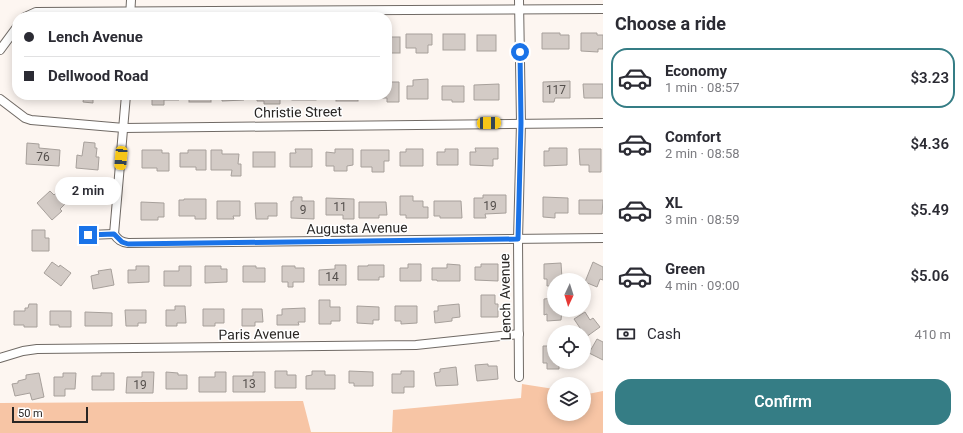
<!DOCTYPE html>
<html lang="en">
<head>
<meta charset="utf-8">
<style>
	body { margin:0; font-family:Roboto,sans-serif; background:#f2f2f3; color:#2b2b33; height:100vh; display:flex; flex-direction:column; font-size:15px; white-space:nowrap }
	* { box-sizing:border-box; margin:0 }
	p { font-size:13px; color:#7c7c81 }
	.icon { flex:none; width:22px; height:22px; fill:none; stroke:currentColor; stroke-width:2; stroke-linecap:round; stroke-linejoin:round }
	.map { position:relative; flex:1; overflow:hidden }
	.details { display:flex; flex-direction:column; background:#fff; width:360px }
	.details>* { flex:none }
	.banner { position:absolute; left:12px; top:12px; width:380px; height:88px; border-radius:16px; box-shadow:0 2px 10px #0003; display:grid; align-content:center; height:88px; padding:0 12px; background:#fff }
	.needle { width:26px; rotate:184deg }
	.controls { position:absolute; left:547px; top:273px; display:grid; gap:8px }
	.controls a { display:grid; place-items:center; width:44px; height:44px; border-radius:50%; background:#fff; box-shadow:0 2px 10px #0003; font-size:20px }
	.scale { position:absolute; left:12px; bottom:10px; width:76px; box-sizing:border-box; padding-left:4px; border:2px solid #292624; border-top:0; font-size:11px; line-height:14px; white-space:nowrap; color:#292624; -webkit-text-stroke:3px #fff; paint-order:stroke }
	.end { position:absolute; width:18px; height:18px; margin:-9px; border:5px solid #1a73e8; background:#fff; box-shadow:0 0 0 2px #fff }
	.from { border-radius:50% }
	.bubble { position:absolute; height:28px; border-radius:14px; background:#fff; box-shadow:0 2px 10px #0003; font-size:13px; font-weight:600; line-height:28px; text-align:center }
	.car { position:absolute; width:12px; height:24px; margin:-12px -6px; border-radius:5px; box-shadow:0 0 3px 1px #0007; background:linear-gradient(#f5c518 24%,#345 0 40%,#f5c518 0 76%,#345 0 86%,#f5c518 0) }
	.banner b { display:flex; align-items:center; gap:14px; height:38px; font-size:15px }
	.banner b+b { border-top:1px solid #e1e1e2 }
	.banner i { width:10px; height:10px; background:#2b2b33 }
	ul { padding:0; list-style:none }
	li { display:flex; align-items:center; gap:12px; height:60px; margin:0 8px 6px; padding:0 4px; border:2px solid transparent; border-radius:16px }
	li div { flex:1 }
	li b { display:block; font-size:15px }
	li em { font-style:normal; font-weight:600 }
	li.selected { border-color:#357d85 }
	li>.icon { width:36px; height:36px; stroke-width:1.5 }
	h2 { padding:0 12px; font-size:18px; line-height:48px }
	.pay { display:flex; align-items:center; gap:10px; height:44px; padding:0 12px; font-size:15px }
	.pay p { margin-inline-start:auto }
	.action { display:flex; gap:8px; margin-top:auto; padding:8px 12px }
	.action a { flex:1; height:46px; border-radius:16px; background:#357d85; color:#fff; font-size:16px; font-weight:600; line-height:46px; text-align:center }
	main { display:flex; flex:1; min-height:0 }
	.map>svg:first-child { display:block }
</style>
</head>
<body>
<main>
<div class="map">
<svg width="603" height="433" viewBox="0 0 603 433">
	<rect width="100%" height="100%" fill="#fdf6f1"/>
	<polygon fill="#f7c5a5" points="522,384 554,389 554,414 584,414 584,394 588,394 603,391 603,433 0,433 0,403 303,401 311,432 392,432 393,410 521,398"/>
	<g fill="#d3cbc6" stroke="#a7a09b">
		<polygon points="542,33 560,33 560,35 569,35 569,49 542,49"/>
		<polygon points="581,33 597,33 597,35 603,35 603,49 598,49 598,52 581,51"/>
		<polygon points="406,34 432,34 432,45 428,45 428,53 416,53 416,48 406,48"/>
		<rect x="443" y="34" width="22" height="16"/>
		<rect x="477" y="35" width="19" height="16"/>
		<rect x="387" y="37" width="13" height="16"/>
		<polygon points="428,79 428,99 407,99 407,86 413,86 413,80"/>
		<polygon points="570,81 570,98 555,98 554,102 543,102 543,82"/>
		<polygon points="387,82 399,82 399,102 387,102 387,98 372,98 372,95 387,95"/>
		<polygon points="499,84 499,100 474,100 474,85"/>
		<polygon points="583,84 603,84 603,98 584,98"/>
		<polygon points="442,86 464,86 464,102 452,102 452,100 442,100"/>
		<polygon points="84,95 104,95 103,96 96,96 96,98 93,98 93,103 83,102"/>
		<polygon points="152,95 179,95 179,100 164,100 164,105 152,105"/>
		<rect x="189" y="95" width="22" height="7"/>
		<polygon points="222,95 244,95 244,100 222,101"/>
		<polygon points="257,95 280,95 280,104 264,104 264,101 257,101"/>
		<rect x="292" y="95" width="24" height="5"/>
		<rect x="336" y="95" width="22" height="6"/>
		<polygon points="84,142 95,143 95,148 97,148 96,157 99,157 98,170 76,168 77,155 82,156"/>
		<polygon points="27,143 39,144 39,148 60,150 59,166 26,164"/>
		<polygon points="475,148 498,148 498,159 493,159 493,166 470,165 470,152 476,152"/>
		<polygon points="549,148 567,148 567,165 544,166 544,151 549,151"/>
		<polygon points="295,149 312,149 312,167 290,167 290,153 296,153"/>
		<polygon points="335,149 353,149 353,165 347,166 347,171 334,171 334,166 326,166 326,152 335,153"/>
		<polygon points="406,149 423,149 423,166 400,166 400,152 406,152"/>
		<polygon points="445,149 458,149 458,165 437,165 437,152 445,152"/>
		<polygon points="579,149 601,149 601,172 589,172 589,165 580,165"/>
		<polygon points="142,150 162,150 162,153 169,153 169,171 157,171 157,168 142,168"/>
		<polygon points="188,150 206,150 206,170 196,170 196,167 180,167 180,153 188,153"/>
		<polygon points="211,150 222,150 222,154 239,154 238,164 241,164 241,176 231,176 232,170 211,170"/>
		<polygon points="361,150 389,150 389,161 384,161 384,172 372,172 372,167 361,167"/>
		<rect x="253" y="152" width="22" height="15"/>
		<polygon points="92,180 96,196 81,201 80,199 74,201 70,187"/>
		<polygon points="50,191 54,195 57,192 66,203 60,209 62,211 52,220 37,203"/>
		<polygon points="483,195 506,195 506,213 485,214 486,218 474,218 474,198 483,198"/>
		<polygon points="400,196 413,196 413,201 423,201 423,207 428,207 428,218 406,218 406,215 400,215"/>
		<polygon points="293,197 302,197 302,201 314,201 314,219 291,218 291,201 293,201"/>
		<polygon points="543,197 568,198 568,213 555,213 555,218 543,217"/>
		<polygon points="326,198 354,199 354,219 343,219 343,215 326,215"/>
		<polygon points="184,199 206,199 206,219 195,219 195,216 179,216 179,200 184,200"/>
		<polygon points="579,200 603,200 602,214 579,214"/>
		<polygon points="217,201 240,201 240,216 233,216 234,219 217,219"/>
		<polygon points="434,201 461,201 462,218 440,218 440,216 434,216"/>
		<polygon points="141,202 164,203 164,217 158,217 158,220 141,220"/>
		<polygon points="359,202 386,202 387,215 379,215 379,218 359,218"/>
		<polygon points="255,203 277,203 277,216 268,216 268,219 256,219"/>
		<polygon points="32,230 45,230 45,238 49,238 49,251 32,251"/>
		<polygon points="52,262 59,267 60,265 71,273 61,286 44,273"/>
		<polygon points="593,262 603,267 603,280 600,279 597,287 585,282"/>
		<polygon points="561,263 562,279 554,280 554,286 547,286 547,279 544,279 544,264"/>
		<polygon points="408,264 421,264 421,281 400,281 400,268 408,268"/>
		<polygon points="447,264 460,265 460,281 437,281 437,280 432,280 432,268 447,268"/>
		<polygon points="481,264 498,264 498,281 475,280 475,267 481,267"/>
		<polygon points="335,265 346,265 346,285 319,285 319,270 335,269"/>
		<polygon points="368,265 384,265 384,277 379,277 379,280 358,280 358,266 368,266"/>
		<polygon points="136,266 149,266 149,282 128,283 128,270 136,270"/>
		<polygon points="179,266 191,266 191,286 164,286 164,271 179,271"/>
		<polygon points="205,266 221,266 221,269 227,269 227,282 205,283"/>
		<polygon points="243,266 256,266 256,268 265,268 265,282 243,282"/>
		<polygon points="282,266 295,266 295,268 304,268 304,282 293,282 293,287 288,287 288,282 282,282"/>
		<polygon points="111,269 114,285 93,289 91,276 99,274 98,271"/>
		<polygon points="481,295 495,295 495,304 498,304 498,317 481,317"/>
		<polygon points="554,298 554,310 562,310 561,320 547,321 547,314 544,315 544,299"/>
		<polygon points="319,300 330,300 330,307 340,307 340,321 331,321 331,324 319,324"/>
		<polygon points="29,304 37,304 37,327 24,327 24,325 14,325 14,311 25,311 25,308 28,308"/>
		<polygon points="459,304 460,317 452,318 452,321 435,323 434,311 438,311 438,306"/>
		<polygon points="175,306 185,306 186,323 177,323 177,326 166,326 166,310 175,310"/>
		<polygon points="357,306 379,307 379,320 373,320 373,324 357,323"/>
		<polygon points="395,306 417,306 417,323 401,324 401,321 395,321"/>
		<polygon points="305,308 305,322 298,322 299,325 277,325 277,315 282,315 282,309"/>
		<polygon points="203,309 224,309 224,323 215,323 215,326 203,326"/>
		<polygon points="242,309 262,309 263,322 255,322 255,326 242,326"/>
		<polygon points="125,310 146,310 146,323 138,323 138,326 126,326"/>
		<polygon points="50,311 71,311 71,327 59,327 59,325 50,325"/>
		<polygon points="85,312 112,313 112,326 85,326"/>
		<polygon points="585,312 590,320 593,318 600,327 586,337 574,319"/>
		<polygon points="597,339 603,342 603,360 589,353"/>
		<polygon points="543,346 554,346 554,362 559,362 559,369 547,369 547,363 543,363"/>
		<polygon points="488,364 488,366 497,366 498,379 477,381 475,365"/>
		<polygon points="456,367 458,385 436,386 434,373 440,372 440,369"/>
		<polygon points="275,371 287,371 287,375 296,375 296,388 275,388"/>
		<polygon points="312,371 325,371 325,375 335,375 335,389 306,389 306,376 312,375"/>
		<polygon points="349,371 373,372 373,386 354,386 354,383 349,383"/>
		<polygon points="401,371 414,371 414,387 404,387 404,393 392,393 392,374 401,374"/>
		<polygon points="142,372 154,372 153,393 126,393 127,377 142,377"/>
		<polygon points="166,372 178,373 178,375 187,375 187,389 166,389"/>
		<polygon points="215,372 226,372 226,392 199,392 199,377 215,377"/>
		<polygon points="253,372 265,372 265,392 233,392 233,376 253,376"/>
		<polygon points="39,373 44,397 32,400 30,393 15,396 12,384 18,383 18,381 26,379 26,375"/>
		<polygon points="63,373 76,373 75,389 65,389 65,396 54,396 54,377 63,377"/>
		<polygon points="101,373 114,373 114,390 92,390 92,376 101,376"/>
	</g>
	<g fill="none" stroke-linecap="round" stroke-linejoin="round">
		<g stroke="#706a65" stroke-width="10">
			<g id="street">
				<polyline points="519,0 521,123 518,239 519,377"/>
				<polyline points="25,17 36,12 603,9"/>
				<polyline points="130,17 131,0"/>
				<polyline points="0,50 17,27"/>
				<polyline points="0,99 25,118 31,120 124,128 603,123"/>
				<path d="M114,234C118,240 121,242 128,243L603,238"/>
				<polyline points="114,234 126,95"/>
				<polyline points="88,235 114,234"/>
				<polyline points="0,358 23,351 37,349 416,345 519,334"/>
			</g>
		</g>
		<use href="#street" stroke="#fff" stroke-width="8"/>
	</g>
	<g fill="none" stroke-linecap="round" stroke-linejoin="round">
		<polyline stroke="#1a73e8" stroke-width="5" points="88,235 114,234 122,242 128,244 518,239 521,123 520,52"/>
	</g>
	<g text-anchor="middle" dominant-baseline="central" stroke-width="3" stroke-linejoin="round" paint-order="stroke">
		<g font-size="12" fill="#544f4c">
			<text x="556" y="90">117</text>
			<text x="43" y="157">76</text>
			<text x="490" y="206">19</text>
			<text x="340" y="207">11</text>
			<text x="303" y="210">9</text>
			<text x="332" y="277">14</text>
			<text x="249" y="384">13</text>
			<text x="140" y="385">19</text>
		</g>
		<g font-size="14" fill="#292624" stroke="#fff">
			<text transform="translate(298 112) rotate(-1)">Christie Street</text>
			<text transform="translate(357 228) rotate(-1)">Augusta Avenue</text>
			<text transform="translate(505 297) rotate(-91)">Lench Avenue</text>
			<text transform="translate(259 334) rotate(-1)">Paris Avenue</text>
		</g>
	</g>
</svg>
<div class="controls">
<a><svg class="needle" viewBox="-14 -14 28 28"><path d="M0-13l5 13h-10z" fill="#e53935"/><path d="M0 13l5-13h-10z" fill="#7c7c81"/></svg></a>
<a><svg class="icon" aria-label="locate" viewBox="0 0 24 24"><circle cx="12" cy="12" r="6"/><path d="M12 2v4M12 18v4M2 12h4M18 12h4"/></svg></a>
<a><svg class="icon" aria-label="layers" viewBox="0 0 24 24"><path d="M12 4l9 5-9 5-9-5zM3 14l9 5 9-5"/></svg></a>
</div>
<div class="scale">50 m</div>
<i class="end from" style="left:520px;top:52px"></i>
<i class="end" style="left:88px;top:235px"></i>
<div class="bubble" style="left:55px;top:177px;width:66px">2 min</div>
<i class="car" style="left:489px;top:123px;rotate:89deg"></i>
<i class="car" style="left:121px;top:158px;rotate:185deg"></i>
<div class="banner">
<b><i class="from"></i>Lench Avenue</b>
<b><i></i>Dellwood Road</b>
</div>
</div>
<section class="details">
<h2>Choose a ride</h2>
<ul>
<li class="selected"><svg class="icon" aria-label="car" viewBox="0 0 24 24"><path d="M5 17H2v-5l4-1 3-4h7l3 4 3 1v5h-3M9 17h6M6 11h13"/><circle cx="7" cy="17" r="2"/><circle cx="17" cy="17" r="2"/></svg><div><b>Economy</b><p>1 min · 08:57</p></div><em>$3.23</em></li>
<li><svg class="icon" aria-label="car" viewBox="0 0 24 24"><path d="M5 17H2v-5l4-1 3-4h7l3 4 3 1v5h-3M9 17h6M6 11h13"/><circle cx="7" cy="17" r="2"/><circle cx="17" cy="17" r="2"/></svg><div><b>Comfort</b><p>2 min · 08:58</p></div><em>$4.36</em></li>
<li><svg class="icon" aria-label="car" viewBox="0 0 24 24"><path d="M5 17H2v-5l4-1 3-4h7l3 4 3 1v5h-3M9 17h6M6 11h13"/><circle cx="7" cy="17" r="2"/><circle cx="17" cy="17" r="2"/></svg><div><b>XL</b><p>3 min · 08:59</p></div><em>$5.49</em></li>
<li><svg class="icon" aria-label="car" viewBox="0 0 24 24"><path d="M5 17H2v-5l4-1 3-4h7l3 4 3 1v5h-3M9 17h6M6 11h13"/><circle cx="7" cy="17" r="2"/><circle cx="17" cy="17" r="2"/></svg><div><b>Green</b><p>4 min · 09:00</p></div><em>$5.06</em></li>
</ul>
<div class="pay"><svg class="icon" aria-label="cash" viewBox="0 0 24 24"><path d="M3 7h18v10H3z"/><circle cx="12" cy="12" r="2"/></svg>Cash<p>410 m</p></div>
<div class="action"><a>Confirm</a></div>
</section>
</main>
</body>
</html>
